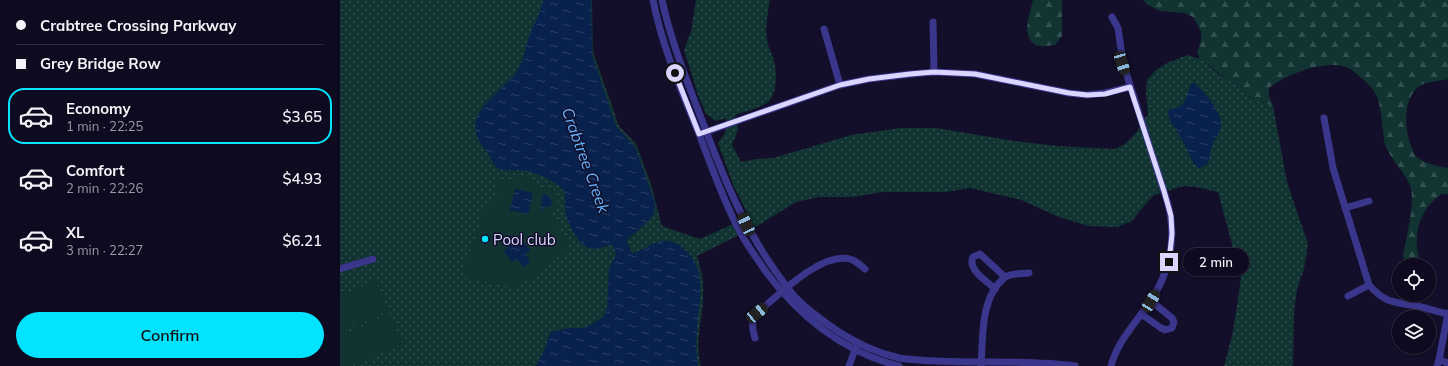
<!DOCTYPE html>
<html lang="en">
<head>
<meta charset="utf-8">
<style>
	body { margin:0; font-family:Mulish,sans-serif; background:#171328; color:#f1f3f6; height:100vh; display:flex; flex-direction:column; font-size:15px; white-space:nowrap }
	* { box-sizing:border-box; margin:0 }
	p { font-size:13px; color:#9b9aa4 }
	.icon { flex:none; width:22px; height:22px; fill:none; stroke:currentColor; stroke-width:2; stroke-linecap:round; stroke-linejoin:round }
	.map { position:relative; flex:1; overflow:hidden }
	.drawer { display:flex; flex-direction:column; background:#0e0a1f; width:340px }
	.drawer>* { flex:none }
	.hud { display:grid; align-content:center; height:88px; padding:0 16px; background:#0e0a1f }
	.controls { position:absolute; left:1052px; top:258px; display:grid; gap:8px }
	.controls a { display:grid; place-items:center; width:44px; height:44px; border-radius:50%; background:#0e0a1f; box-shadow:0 1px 3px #0004,0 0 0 1px #2e2b3d; font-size:20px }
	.end { position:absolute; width:18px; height:18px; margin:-9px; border:5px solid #dbd6ff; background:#111; box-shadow:0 0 0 2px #111 }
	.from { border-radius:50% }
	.bubble { position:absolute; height:28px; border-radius:14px; background:#0e0a1f; box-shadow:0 1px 3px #0004,0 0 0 1px #2e2b3d; font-size:13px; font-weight:600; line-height:28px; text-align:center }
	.car { position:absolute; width:12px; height:24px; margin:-12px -6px; border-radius:5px; box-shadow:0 0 3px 1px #0007; background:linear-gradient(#222 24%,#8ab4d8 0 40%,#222 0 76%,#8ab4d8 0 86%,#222 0) }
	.hud b { display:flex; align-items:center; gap:14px; height:38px; font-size:15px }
	.hud b+b { border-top:1px solid #2e2b3d }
	.hud i { width:10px; height:10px; background:#f1f3f6 }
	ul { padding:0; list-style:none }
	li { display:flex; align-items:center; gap:12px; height:56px; margin:0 8px 6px; padding:0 8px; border:2px solid transparent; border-radius:16px }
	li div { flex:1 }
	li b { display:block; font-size:15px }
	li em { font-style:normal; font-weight:600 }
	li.on { border-color:#02e3ff }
	li>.icon { width:36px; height:36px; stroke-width:1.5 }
	.action { display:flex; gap:8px; margin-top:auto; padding:8px 16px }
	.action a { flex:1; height:46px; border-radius:24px; background:#02e3ff; color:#111; font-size:16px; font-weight:600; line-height:46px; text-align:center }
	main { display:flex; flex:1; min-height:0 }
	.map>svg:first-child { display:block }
</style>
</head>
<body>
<main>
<section class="drawer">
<div class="hud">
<b><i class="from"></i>Crabtree Crossing Parkway</b>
<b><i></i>Grey Bridge Row</b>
</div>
<ul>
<li class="on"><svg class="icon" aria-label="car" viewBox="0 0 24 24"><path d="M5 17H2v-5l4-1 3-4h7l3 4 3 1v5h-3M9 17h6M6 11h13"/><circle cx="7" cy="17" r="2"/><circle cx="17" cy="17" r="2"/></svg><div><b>Economy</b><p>1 min · 22:25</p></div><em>$3.65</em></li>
<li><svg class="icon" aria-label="car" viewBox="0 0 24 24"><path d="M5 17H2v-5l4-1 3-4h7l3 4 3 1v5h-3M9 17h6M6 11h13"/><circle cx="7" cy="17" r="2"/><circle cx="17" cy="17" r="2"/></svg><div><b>Comfort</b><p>2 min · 22:26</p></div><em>$4.93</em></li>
<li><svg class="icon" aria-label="car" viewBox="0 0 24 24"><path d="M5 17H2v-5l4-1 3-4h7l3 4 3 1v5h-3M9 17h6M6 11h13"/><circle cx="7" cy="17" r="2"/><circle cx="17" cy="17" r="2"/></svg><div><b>XL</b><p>3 min · 22:27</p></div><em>$6.21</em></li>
</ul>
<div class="action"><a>Confirm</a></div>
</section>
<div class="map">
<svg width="1108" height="366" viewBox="0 0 1108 366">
	<defs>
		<pattern id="grass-dots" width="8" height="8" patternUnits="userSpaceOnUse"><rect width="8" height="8" fill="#113332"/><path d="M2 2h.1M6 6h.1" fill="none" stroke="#335051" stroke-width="1.8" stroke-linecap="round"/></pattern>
		<pattern id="forest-firs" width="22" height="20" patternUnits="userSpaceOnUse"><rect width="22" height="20" fill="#113332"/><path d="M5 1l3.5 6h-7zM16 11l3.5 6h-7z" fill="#335051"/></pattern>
		<pattern id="water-ripples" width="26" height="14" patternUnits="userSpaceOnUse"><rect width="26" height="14" fill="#09214d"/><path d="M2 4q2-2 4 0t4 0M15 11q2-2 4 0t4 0" fill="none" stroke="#2c4068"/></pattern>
	</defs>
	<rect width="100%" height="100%" fill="#130e29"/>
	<path fill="url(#grass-dots)" d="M0,0H252L253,52L279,126L296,144L311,184L322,226L360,239L409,217L392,182L378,143L386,131V118L376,121L366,114L359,98L344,50L351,31L356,0H430C428,12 425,28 427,40C428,48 433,54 434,61C437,72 437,91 430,100C424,107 404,112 395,115L398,130L392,145L401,162L416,159L433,158L511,135L561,128H596L674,141L717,146L775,149L785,144L796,133L808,114L806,93L807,80L816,70L829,62L848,55L860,59L880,75L901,87L909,97L933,106L947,182L968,244L964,269L957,289L954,312L953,366H884L893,332L901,278L878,192L856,187L844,186L814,195L804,206L792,221L777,227L748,226L719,217L681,200L630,188L606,192H542L513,197H479L456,202L417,226L357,256C361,268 364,282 363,295C363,319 354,343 361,366H0Z"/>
	<g fill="url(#forest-firs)">
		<path d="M693,0H722V36L715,45C711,45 703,47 699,46C679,40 690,13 693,0Z"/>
		<path d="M803,0H1108V79C1101,81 1086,82 1081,85C1062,97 1064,130 1072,148C1073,150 1074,154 1076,156C1084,164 1098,166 1108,168V194H1102C1084,206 1075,225 1077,247C1077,252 1079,257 1079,262L1076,265H1065L1064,263L1063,255C1066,237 1077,200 1069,183C1064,172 1047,154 1045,144C1042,130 1042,102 1034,91C1032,87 1013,70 1009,68C987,58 947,74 929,88V96L933,106L909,97L901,87L881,75L860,59L857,53L861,40V31L853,17L844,13L820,11L808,5Z"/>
	</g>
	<g fill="#113332">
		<path d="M186,177L195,182L198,187L216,190L215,193L217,194C219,200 218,207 213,212H211V214L224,235L223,238L228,242V252L225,251L224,255L220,254V258L216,257V261H212V265L208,264C196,280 188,278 173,288L170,284L167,287L164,283L161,285L122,277L126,259L129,255L132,243H135L144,202L153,204L155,197L160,198L161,193L154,191L157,178L172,181L176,178Z"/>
		<polygon points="36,280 49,311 0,332 0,296"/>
		<polygon points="50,314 63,344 12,366 0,366 0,336"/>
	</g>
	<g fill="url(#water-ripples)">
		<path d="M203,0H251L252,55L276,126L295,147L315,203L314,213L310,219L288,239L287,242L292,253C303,251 312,242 323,241C330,240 338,244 343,248C370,271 358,300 357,329C356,341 356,354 358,366H196L205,349L209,336L211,332L229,328H243L249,326L264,316L267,308L269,268L276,255L273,245C266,245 259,249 252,249C239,248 225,219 225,208C225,202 227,195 223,190C213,179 193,171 179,170C173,170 164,172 158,168C153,164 150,156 146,151C116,113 158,98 177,71C184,61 185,48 189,37C193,25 201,13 203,0Z"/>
		<path d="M853,83C863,89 883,114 881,126C880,134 874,139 872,146C868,156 873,164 859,168L854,164L844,143L829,118L828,112L830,109C845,110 847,95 851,84Z"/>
		<polygon points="175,189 193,193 188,214 170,210"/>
		<polygon points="205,194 210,198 212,202 211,206 205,207 203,210 201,208 202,201 203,200 202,195"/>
		<path d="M172,235L177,236L175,239L177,242L182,239L190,250L185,254L190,262L183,267L177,259L172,262L164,251L169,247L168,245H163C164,239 167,236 172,235Z"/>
	</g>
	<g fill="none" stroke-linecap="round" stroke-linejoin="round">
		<g stroke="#3a368b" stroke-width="7">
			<path d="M313,0C322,46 341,90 359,134C371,165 382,197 397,226C405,243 416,257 426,272C460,317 503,352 559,366"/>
			<path d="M322,0C332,46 350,88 366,131C386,183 403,225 436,272C442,280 448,289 455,297C468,311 483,321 499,332C518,344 537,353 559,358C617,366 677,358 735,366"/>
			<polyline points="593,22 594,72"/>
			<polyline points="484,29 500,85"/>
			<path d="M984,118L993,168L1029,285C1046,304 1054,302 1077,306C1087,308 1097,312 1108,314"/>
			<polyline points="363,133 500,85 529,79 571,74 594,72 635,74 729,93 747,95 765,93 790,87"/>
			<polyline points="1005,208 1029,201"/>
			<polyline points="0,269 33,259"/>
			<path d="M655,289C647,281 627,270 633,257L640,254L665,277"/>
			<polyline points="1008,296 1029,285"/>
			<polyline points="801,314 821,328 825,330 832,328 834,322 832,318 811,301"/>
			<path d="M415,338C412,328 411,322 417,313C438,296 483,249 513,260C517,262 521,266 525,269"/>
			<polyline points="1099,360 1108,363"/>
			<polyline points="509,366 516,347"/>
			<path d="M641,366C643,338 640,298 664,278C670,273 681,274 689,273"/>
			<path d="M771,366C776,346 790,329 802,313C827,281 838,244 828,204L783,63L778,28L772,17"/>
			<polyline points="1097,366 1099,360 1108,313"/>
		</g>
	</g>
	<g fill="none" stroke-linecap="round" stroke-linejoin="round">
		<polyline stroke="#dbd6ff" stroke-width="5" points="335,73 359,134 500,85 529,79 570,74 594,72 635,74 729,93 747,95 765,94 790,87 824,191 831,216 832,234 829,262"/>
	</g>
	<circle fill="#02e3ff" stroke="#130e29" stroke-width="1.5" cx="145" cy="239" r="4"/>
	<g text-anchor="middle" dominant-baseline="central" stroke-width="3" stroke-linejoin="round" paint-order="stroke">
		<g font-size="15" fill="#dbd6ff" stroke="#130e29" text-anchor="start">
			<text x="153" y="239">Pool club</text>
		</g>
		<g font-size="16" font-style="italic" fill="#64b5ff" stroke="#130e29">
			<text transform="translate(246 160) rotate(70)">Crabtree Creek</text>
		</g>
	</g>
</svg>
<div class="controls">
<a><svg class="icon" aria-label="locate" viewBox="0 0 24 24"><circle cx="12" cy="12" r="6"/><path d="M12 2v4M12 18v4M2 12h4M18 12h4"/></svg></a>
<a><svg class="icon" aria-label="layers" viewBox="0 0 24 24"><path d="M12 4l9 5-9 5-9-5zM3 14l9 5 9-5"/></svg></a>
</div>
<i class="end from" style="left:335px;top:73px"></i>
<i class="end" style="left:829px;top:262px"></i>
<div class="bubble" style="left:843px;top:248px;width:66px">2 min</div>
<i class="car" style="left:782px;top:63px;rotate:163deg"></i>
<i class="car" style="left:406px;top:224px;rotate:335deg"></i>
<i class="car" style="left:811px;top:301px;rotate:31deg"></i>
<i class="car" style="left:417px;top:313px;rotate:51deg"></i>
</div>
</main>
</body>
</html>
